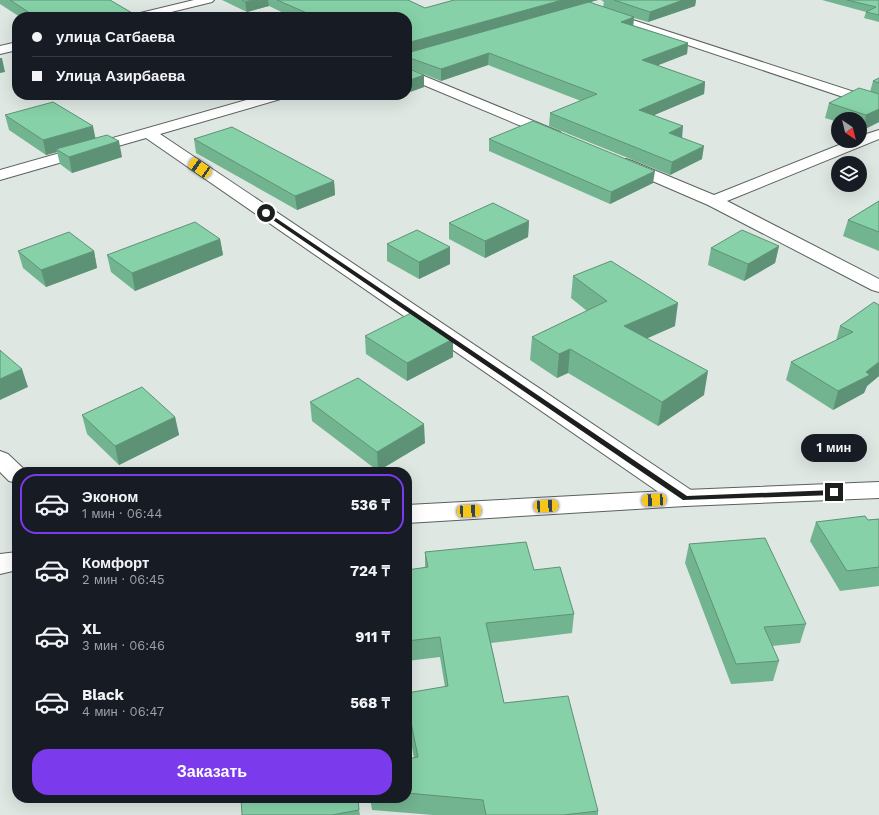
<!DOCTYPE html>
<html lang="ru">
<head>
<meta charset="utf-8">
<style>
	body { margin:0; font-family:"Work Sans",sans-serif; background:#20242c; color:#f1f3f6; height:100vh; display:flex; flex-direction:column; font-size:15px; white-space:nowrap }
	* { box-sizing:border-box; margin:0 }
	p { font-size:13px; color:#9ea1a6 }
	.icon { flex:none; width:22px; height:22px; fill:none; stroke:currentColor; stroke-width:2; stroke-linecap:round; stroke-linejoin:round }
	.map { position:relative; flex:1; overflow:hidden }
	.side { position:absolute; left:12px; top:467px; width:400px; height:336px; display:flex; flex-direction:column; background:#171b24; border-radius:16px; box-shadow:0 4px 16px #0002 }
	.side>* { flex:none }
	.top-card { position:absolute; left:12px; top:12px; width:400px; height:88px; border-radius:16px; box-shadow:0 4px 16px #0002; display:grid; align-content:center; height:88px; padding:0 20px; background:#171b24 }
	.needle { width:26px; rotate:145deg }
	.buttons { position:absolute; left:831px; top:112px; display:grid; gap:8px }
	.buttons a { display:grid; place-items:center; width:36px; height:36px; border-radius:50%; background:#171b24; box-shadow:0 4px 16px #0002; font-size:20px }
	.end { position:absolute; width:18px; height:18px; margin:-9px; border:5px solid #1c1f1d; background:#fff; box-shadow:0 0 0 2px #fff }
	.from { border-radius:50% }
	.bubble { position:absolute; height:28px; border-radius:14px; background:#171b24; box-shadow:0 4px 16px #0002; font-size:13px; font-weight:700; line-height:28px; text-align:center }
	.car { position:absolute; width:12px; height:24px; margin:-12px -6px; border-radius:5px; box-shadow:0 0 3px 1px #0007; background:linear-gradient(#f5c518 24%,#345 0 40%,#f5c518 0 76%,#345 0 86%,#f5c518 0) }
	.top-card b { display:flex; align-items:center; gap:14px; height:38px; font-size:15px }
	.top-card b+b { border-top:1px solid #363941 }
	.top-card i { width:10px; height:10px; background:#f1f3f6 }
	ul { padding:7px 0 0; list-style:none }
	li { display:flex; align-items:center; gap:12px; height:60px; margin:0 8px 6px; padding:0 12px; border:2px solid transparent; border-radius:16px }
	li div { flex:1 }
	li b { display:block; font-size:15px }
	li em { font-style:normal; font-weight:700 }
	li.on { border-color:#7c3aed }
	li>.icon { width:36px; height:36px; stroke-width:1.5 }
	.cta { display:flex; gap:8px; margin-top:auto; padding:8px 20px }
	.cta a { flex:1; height:46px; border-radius:16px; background:#7c3aed; color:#fff; font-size:16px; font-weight:700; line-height:46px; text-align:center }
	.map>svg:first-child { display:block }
</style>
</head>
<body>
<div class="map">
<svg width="879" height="815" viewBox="0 0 879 815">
	<rect width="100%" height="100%" fill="#dee7e2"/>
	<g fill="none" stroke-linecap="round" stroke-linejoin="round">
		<g stroke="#5a615d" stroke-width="2">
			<g id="street">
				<polygon points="194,0 214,0 212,2 151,17 130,17 132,15"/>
				<polygon points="605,11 879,100 879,109 601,16 599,14 601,12"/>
				<polygon points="17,42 17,50 0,54 0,46"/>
				<polygon points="407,69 560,132 562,135 560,138 555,139 550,138 407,78"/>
				<polygon points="264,95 286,95 284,98 160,134 694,492 697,498 694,504 685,506 676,504 146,138 0,180 0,170"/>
				<polygon points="879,130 879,139 727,201 879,279 879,292 872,290 708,205 620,167 618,164 620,161 626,159 632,161 714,195 849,141 860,141 860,136"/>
				<polygon points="0,451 8,454 27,472 17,472 17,483 9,481 0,472"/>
			</g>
		</g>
		<g stroke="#5a615d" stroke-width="2">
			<g id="primary">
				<polygon points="879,482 879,498 685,506 407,523 407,505 685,490"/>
				<polygon points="17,552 17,570 0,574 0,554"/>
			</g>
		</g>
		<use href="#street" fill="#fff" fill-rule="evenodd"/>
		<use href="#primary" fill="#fff" fill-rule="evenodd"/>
	</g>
	<g fill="#73b490">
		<polygon points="0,0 110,0 139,17 20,17 0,4"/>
		<polygon points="222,0 408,0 425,8 454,0 598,0 590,2 603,7 604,2 601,0 696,0 695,6 648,22 634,18 633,25 688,43 687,54 657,65 705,82 704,94 654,115 682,138 702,159 670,175 549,126 550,113 581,101 488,65 441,81 413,70 424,87 407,93 407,17 292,17 269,6 247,12"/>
		<polygon points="822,0 879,0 879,22 864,18 866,12"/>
		<polygon points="879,78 879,122 863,130 860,129 860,119 838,119 838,122 825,118 829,103 870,92 873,81"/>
		<polygon points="376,95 401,95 387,100"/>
		<polygon points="5,115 96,138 122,157 72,173 60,164 57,152 46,155 9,130"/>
		<polygon points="194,139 334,181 335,195 297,210 196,153"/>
		<polygon points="489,139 653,183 610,204 489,151"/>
		<polygon points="879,201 879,251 843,236 848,220"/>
		<polygon points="529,221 528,237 485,258 449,239 449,223"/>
		<polygon points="220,239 223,255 135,291 111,272 107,255"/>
		<polygon points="387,244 450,247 450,264 419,279 387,261"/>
		<polygon points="779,246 775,263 744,281 708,265 711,248"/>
		<polygon points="18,251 94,251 97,268 46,287 23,268"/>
		<polygon points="573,276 675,326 647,338 704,395 658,426 568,373 557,378 530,360 532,337 587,311 571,298"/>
		<polygon points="879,305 879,376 867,386 864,393 833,410 786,380 791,362 836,341 840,326"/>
		<polygon points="365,336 453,357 407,381 366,354"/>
		<polygon points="310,402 425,443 378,471 312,421"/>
		<polygon points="82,415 175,417 179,435 119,465 87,434"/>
		<polygon points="879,519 879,586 840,591 810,541 816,522 868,520"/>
		<polygon points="689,544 806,624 800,643 772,646 779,661 773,681 731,684 685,563"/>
		<polygon points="425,552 534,570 574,614 572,633 491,643 504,703 598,811 598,815 433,815 372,810 370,798 407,798 407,759 414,758 407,720 407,693 445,687 440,657 407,661 407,570 425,568"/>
		<polygon points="359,810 360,815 242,815"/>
	</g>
	<g fill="#5e9276">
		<polygon points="252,0 268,0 269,6 247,12 245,2"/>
		<polygon points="562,0 598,0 407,55 407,43"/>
		<polygon points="683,0 696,0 695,6 648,22 650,12"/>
		<polygon points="634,17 633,28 621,22"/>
		<polygon points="688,43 687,54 641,72 642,60"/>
		<polygon points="489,53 488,65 441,81 441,69"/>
		<polygon points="0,58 2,58 5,72 0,73"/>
		<polygon points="424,75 424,87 407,93 407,81"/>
		<polygon points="705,82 704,94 638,122 639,110"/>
		<polygon points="387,95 401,95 387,100"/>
		<polygon points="879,109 879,122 863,130 866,115"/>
		<polygon points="93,126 96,141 56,149 57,152 46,155 43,140"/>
		<polygon points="683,126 682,139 669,133"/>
		<polygon points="119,141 122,157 72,173 69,157"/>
		<polygon points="704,146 702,159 670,175 672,162"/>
		<polygon points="655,171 653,183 610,204 611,192"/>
		<polygon points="334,181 335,195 297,210 295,196"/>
		<polygon points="529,221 528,237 485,258 485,241"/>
		<polygon points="220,239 223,255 135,291 132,273"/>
		<polygon points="779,246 775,263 744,281 748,264"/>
		<polygon points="450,247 450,264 419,279 419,262"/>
		<polygon points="94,251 97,268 46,287 41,270"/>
		<polygon points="678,303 675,326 621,350 624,326"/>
		<polygon points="453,339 453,357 407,381 407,363"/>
		<polygon points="570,349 568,373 557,378 559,354"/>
		<polygon points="879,362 879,376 867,386 864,393 833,410 838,391 866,372"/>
		<polygon points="22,369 28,387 0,400 0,379"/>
		<polygon points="708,371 704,395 658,426 662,402"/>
		<polygon points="175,417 179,435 119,465 115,446"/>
		<polygon points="424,424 425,443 378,471 377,452"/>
	</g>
	<g fill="#86d1a8" stroke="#5e9276">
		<polygon points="10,0 110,0 139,17 36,17"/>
		<polygon points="242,0 252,0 245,2"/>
		<polygon points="277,0 408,0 425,8 454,0 562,0 407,43 407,17 316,17"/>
		<polygon points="614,0 683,0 650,12"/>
		<polygon points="847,0 879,0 879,15 866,12 876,7"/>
		<polygon points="589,2 634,17 621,22 688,43 642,60 705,82 639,110 683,126 669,133 704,146 672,162 550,113 597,94 489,53 441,69 407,57 407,53"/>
		<polygon points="407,68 424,75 407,81"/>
		<polygon points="879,78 879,83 873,81"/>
		<polygon points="859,88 879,94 879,109 866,115 829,103"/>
		<polygon points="53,102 93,126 43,140 5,115"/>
		<polygon points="533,121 655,171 611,192 489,139"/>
		<polygon points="232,127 334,181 295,196 194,139"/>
		<polygon points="107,135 119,141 69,157 56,149"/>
		<polygon points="879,201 879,232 848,220"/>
		<polygon points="493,203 529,221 485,241 449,223"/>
		<polygon points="195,222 220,239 132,273 107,255"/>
		<polygon points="417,230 450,247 419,262 387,244"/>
		<polygon points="742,230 779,246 748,264 711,248"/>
		<polygon points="69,232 94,251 41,270 18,251"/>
		<polygon points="611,261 678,303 624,326 708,371 662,402 570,349 559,354 532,337 607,301 573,276"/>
		<polygon points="874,302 879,305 879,362 866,372 870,375 838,391 791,362 853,332 840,326"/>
		<polygon points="411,313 453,339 407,363 365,336"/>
		<polygon points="0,350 2,352 22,369 0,379"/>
		<polygon points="358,378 424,424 377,452 310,402"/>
		<polygon points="142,387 175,417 115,446 82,415"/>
		<polygon points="865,516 868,520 879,519 879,567 847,571 816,522"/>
		<polygon points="765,538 806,624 764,627 779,661 736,664 689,544"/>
		<polygon points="526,542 534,570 560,567 574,614 486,623 504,703 568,696 598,811 563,815 486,815 483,800 407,793 407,759 418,757 407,703 407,693 448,686 440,637 407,641 407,570 428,567 425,552"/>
		<polygon points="241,798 358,798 359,810 332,815 242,815"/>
	</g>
	<polygon fill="#1c1f1d" points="264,212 267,212 687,496 834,490 838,492 834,495 683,500 264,214"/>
</svg>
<div class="buttons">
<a><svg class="needle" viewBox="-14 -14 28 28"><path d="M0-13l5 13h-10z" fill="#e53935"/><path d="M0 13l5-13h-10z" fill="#9ea1a6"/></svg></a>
<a><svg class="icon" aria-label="layers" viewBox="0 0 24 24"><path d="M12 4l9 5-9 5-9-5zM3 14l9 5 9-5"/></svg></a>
</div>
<i class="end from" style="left:266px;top:213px"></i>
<i class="end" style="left:834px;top:492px"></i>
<div class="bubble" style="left:801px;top:434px;width:66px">1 мин</div>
<i class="car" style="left:200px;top:168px;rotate:304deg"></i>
<i class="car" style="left:654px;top:500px;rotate:267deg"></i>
<i class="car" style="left:546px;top:506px;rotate:87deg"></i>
<i class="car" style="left:469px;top:511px;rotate:87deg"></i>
<div class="top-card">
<b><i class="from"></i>улица Сатбаева</b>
<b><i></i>Улица Азирбаева</b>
</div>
<section class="side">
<ul>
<li class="on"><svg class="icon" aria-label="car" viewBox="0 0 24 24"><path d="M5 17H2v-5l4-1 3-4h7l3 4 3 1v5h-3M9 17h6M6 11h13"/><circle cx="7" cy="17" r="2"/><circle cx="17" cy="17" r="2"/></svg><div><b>Эконом</b><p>1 мин · 06:44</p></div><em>536 ₸</em></li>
<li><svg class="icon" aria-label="car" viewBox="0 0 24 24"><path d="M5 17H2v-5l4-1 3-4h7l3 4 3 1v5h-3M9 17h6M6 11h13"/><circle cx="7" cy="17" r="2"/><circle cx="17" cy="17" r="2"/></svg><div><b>Комфорт</b><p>2 мин · 06:45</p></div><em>724 ₸</em></li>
<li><svg class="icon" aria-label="car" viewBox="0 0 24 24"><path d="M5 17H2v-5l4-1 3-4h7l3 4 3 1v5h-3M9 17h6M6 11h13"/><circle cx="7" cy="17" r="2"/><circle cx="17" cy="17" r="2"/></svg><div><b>XL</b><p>3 мин · 06:46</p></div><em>911 ₸</em></li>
<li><svg class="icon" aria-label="car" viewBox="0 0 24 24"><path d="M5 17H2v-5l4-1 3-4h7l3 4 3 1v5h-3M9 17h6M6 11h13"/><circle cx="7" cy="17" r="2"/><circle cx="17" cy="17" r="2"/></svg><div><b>Black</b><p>4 мин · 06:47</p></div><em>568 ₸</em></li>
</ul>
<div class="cta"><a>Заказать</a></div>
</section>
</div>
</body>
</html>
